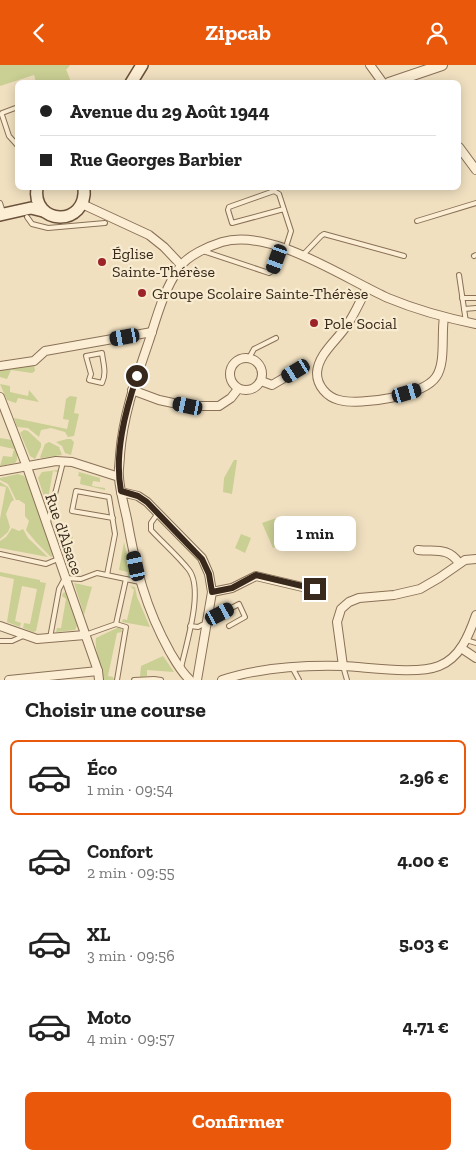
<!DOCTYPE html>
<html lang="fr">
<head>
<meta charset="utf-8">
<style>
	body { margin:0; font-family:"Zilla Slab",serif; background:#f6f6f6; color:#222; height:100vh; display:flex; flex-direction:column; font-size:19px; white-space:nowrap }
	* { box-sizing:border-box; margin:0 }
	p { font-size:16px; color:#767676 }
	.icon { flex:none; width:28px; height:28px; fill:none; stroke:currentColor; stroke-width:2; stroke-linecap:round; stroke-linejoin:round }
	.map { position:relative; height:615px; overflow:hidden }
	.side { display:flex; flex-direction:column; background:#fff; flex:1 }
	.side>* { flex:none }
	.guide { position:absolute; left:15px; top:15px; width:446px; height:110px; border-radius:8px; box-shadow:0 2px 12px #0003; display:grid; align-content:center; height:110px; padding:0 25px; background:#fff }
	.end { position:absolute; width:22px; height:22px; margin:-11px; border:6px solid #39291c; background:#fff; box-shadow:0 0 0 2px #fff }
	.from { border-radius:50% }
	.bubble { position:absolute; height:35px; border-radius:8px; background:#fff; box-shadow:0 2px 12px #0003; font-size:16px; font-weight:700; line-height:35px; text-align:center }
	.car { position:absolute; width:15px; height:30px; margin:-15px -8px; border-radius:6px; box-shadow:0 0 4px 1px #0007; background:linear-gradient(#222 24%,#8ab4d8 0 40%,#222 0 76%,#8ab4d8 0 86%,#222 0) }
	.guide b { display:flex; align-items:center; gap:18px; height:48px; font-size:19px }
	.guide b+b { border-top:1px solid #e0e0e0 }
	.guide i { width:12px; height:12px; background:#222 }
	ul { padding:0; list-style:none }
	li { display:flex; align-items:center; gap:15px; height:75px; margin:0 10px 8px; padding:0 15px; border:2px solid transparent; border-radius:8px }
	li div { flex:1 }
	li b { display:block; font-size:19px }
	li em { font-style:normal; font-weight:700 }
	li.on { border-color:#ea580c }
	li>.icon { width:45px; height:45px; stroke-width:1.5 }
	h2 { padding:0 25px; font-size:22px; line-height:60px }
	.primary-button { display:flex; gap:10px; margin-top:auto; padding:10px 25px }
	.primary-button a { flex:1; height:58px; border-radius:8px; background:#ea580c; color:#fff; font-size:20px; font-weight:700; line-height:58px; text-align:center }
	header { display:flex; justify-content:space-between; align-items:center; height:65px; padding:0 25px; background:#ea580c; color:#fff; font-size:22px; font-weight:700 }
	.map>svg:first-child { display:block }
</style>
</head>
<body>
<header><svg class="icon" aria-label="back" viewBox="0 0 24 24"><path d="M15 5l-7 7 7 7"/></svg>Zipcab<svg class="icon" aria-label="person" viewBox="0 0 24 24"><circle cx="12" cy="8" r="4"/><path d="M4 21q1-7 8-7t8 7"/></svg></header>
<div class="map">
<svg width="476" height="615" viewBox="0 0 476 615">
	<rect width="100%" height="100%" fill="#f0e0c0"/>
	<g fill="#cacf94">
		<polygon points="0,0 70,0 67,4 66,4 71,17 36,17 34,10 0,21"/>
		<polygon points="33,293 35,306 32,308 11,305 7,314 0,312 0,297"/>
		<polygon points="0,319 10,321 10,327 28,331 29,325 39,337 18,333 16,338 7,335"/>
		<polygon points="70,331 77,332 74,348 79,349 74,371 68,372 65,367 51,363 41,365 39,372 28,363 17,362 14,353 67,364 69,355 63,354 66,334"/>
		<polygon points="24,365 28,366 41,378 41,382 35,394 30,391 20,368"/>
		<polygon points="0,373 12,375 17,389 17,395 15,398 0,401 3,391 12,392 14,384 0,381"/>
		<polygon points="67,374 71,374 74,377 71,390 65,388 62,381 56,377"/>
		<polygon points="49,377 59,382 62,390 41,393 40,392 45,379"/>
		<polygon points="234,395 237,395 232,429 223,427 224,413"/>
		<polygon points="58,405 58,407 53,406 47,439 51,440 49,447 38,413 42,407"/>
		<polygon points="79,407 100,413 100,417 93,416 92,421 105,423 105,425 80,419 81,412 78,411"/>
		<polygon points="18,409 24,411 27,416 53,491 51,492 36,477 26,465 29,456 25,451 25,439 19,435 16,435 8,419 0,415 0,413"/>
		<polygon points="0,417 8,422 14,435 11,437 6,449 10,462 8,467 0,474 0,454 6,422 0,421"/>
		<polygon points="276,453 287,477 273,483 262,458"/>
		<polygon points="12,463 19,466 23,464 28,473 48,492 0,483 0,476 6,472"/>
		<polygon points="56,469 73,472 68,503"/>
		<polygon points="241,469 251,473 245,488 235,483"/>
		<polygon points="124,477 132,511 130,514 128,513 128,507 119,505"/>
		<polygon points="0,507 40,515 40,517 46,518 36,566 33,567 23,563 24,558 30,559 37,524 22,521 15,556 21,558 20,562 7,557 14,514 0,511"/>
		<polygon points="74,518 92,522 84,550"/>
		<polygon points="130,521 135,522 137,532 150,562 122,557 123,554 127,555 134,525"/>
		<polygon points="66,527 77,561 75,565 56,567 57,563 61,563 66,534 62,531 63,528"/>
		<path d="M117,563H121L122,567L117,568L108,611L113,612L114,615H103C102,601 94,585 96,573Z"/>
		<polygon points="163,591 174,607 147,605 147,611 140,612 141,601"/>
	</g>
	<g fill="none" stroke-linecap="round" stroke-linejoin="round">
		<g stroke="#8a7157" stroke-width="6">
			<g id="service">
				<polyline points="18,42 2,48 2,50 9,71 18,81"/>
				<polyline points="0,138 3,147"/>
				<polyline points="284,144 232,158 228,145 229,142 274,126 279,129 291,166 285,185"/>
				<polyline points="27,152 32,159 48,163 105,158"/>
				<polyline points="417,156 476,138"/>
				<polyline points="203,186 269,208 272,206 281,183"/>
				<polyline points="302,191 321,171 324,169 404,191"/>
				<polyline points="474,191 476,190"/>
				<polyline points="459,210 466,257"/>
				<polyline points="462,233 476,233"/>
				<polyline points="464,244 476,243"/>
				<path d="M102,288C103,298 107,308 102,318L89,315L91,309L86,291Z"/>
				<polyline points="249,293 254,284 276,273"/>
				<path d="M158,448L151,458V465C163,478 178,491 189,505C204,525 186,579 181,603"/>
				<polyline points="48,457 63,397"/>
				<polyline points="0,489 46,499 58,494"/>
				<polyline points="107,510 115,469 109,432 76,426 72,446 113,453"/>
				<polyline points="209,546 220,549 239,539 245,552 229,561"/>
				<polyline points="116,559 126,562 117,615"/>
				<polyline points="190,561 198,562 206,558"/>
				<polyline points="85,570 116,559 126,514"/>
				<polyline points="50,573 59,524 65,513 81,514 97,508 140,517"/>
				<polyline points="466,575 476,578"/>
				<polyline points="0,576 12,576 23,571"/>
				<polyline points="343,601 347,615"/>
				<polyline points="292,602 299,615"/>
				<polyline points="134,615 154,614 161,615"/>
			</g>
		</g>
		<g stroke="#8a7157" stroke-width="10">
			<g id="minor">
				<polyline points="370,0 383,18"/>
				<polyline points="459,82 476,105"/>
				<polyline points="82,139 149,170 164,182 181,200"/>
				<path d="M367,223C360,236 354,251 345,263C335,277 318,290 317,308C317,321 327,332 339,335C361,341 423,331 436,312C446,298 441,270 444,252"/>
				<circle cx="246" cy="309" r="16"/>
				<polyline points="0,301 34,296 45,286 152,267"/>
				<polyline points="261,316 272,320 296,306"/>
				<polyline points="132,325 159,335 187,341 219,341 231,333 238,324"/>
				<polyline points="0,332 27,402 98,606 99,615"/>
				<polyline points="0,406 56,396 72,397 119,412"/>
				<polyline points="121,427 138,431 147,437 202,493 209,509 212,527 232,523 256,511 315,525"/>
				<path d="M418,485C436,487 448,482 459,498"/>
				<polyline points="0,561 37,574 85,570"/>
				<polyline points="461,583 476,593"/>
				<polyline points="343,601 337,557 341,544 349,537 359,533 394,530 420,524 439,513 465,495 476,494"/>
				<polyline points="9,615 98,606"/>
				<path d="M190,615C181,607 176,597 170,587C145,542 136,504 127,454C124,440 120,426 119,413C118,405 120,397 120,390C123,350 136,314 149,276C157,251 164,224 180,202C187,191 209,181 222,177C272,163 343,213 388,233C417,245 446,253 476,259"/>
				<polyline points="197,615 212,527"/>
				<path d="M222,615C261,602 303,600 343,601C368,602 416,610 439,601C460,593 469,570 476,550"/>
			</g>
		</g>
		<g stroke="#8a7157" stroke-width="12">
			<polyline id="tertiary" points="389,18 442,0"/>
		</g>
		<g stroke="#6c523a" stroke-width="14">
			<g id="secondary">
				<polyline points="131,18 142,0"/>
				<path d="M37,122C31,161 88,163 84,122"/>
				<polyline points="0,150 31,143 43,146"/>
			</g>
		</g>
		<use href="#service" stroke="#fbeed4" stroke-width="4"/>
		<use href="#minor" stroke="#fbeed4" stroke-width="8"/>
		<use href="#tertiary" stroke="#fbeed4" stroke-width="10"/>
		<use href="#secondary" stroke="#fbeed4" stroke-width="11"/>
	</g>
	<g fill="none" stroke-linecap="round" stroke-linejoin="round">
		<path stroke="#39291c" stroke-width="6" d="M137,311C125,347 114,389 121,426L138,431L147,437L202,494L209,509L212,527L232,523L256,510L315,524"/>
	</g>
	<g fill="#9c2428" stroke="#f7ebd0" stroke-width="2">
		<circle cx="102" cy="197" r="5"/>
		<circle cx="142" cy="228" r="5"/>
		<circle cx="314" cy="258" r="5"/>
	</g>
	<g text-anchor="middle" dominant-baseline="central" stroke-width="4.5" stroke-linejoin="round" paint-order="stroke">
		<g font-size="16" fill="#39291c" stroke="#f7ebd0" text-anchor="start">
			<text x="112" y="188">Église<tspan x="112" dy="18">Sainte-Thérèse</tspan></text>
			<text x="152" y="228">Groupe Scolaire Sainte-Thérèse</text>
			<text x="324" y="258">Pole Social</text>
		</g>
		<g font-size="16" fill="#39291c" stroke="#f7ebd0">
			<text transform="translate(64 469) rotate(71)">Rue d'Alsace</text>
		</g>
	</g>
</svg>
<i class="end from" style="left:137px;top:311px"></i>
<i class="end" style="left:315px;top:524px"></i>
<div class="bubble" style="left:274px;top:451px;width:82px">1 min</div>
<i class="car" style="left:277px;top:194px;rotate:200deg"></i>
<i class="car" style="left:125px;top:272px;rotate:260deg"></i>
<i class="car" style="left:296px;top:306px;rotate:239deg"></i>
<i class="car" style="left:407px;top:328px;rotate:74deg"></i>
<i class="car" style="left:188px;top:341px;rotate:282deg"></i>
<i class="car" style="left:136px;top:501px;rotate:348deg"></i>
<i class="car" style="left:220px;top:549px;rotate:62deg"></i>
<div class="guide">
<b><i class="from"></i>Avenue du 29 Août 1944</b>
<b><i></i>Rue Georges Barbier</b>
</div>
</div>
<section class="side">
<h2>Choisir une course</h2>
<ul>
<li class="on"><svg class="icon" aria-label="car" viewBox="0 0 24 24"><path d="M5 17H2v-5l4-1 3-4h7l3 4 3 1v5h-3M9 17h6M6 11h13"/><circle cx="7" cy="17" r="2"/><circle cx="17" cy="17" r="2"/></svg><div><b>Éco</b><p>1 min · 09:54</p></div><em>2.96 €</em></li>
<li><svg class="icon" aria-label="car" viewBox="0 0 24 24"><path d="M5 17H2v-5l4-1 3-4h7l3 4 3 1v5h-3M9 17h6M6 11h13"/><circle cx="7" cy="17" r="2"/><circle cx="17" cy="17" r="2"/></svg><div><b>Confort</b><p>2 min · 09:55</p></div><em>4.00 €</em></li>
<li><svg class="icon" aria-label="car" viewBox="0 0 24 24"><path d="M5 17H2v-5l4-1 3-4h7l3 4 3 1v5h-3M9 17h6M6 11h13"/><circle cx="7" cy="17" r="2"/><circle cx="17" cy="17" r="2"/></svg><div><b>XL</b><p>3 min · 09:56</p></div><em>5.03 €</em></li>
<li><svg class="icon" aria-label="car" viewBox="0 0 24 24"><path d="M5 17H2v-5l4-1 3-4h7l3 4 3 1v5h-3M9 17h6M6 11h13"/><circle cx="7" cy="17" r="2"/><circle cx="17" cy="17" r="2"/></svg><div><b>Moto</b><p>4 min · 09:57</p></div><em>4.71 €</em></li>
</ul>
<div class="primary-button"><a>Confirmer</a></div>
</section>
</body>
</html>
